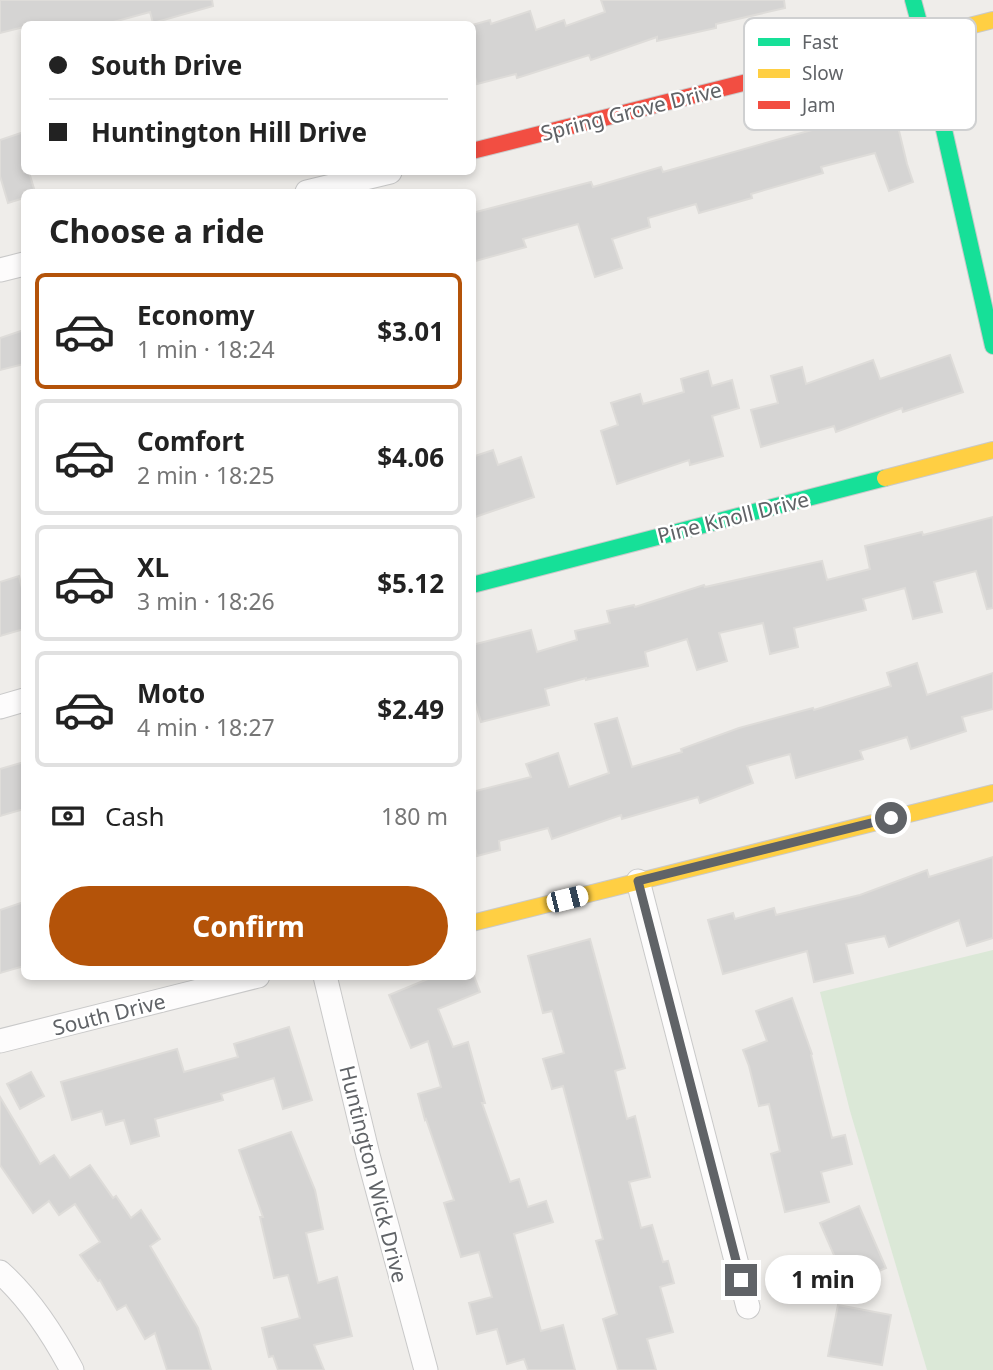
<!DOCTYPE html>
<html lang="en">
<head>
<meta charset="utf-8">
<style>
	body { margin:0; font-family:"Noto Sans",sans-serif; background:#f2f2f2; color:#222; height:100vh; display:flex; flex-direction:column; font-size:26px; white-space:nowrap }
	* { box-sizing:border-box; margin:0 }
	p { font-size:23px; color:#767676 }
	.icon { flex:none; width:38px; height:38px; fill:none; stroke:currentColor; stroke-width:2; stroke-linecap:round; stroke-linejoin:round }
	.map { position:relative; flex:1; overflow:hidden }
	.sheet { position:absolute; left:21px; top:189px; width:455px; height:791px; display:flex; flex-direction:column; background:#fff; border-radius:10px; box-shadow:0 4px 10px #0003 }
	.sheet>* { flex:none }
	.banner { position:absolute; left:21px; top:21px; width:455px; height:154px; border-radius:10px; box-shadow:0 4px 10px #0003; display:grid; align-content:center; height:154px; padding:0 28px; background:#fff }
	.end { position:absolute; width:32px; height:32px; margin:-16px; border:9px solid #606367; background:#fff; box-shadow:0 0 0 4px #fff }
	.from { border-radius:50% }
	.bubble { position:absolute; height:49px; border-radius:24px; background:#fff; box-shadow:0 4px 10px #0003; font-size:23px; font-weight:700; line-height:49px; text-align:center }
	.car { position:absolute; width:21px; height:42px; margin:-21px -10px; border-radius:9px; box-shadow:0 0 5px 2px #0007; background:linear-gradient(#fff 24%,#345 0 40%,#fff 0 76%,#345 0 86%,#fff 0) }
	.banner b { display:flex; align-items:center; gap:24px; height:66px; font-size:26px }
	.banner b+b { border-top:2px solid #e0e0e0 }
	.banner i { width:18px; height:18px; background:#222 }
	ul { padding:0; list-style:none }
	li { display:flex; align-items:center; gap:21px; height:116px; margin:0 14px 10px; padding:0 14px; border:4px solid #e0e0e0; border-radius:10px }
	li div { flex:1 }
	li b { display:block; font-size:26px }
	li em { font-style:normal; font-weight:700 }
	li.current { border-color:#b45309 }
	li>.icon { width:63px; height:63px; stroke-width:1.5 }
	h2 { padding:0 28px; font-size:32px; line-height:84px }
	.pay { display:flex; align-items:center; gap:18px; height:77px; padding:0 28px; font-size:26px }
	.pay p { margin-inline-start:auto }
	.cta { display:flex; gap:14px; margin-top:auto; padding:14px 28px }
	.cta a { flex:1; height:80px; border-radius:42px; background:#b45309; color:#fff; font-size:28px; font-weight:700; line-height:80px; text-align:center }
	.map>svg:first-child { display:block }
</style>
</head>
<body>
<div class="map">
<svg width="993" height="1370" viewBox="0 0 993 1370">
	<rect width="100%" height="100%" fill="#efedea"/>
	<polygon fill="#dbe8d7" points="993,950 993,1370 927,1370 850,1111 820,992"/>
	<g fill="#d5d4d3" stroke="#dedcd9" stroke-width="2">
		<polygon points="0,0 212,0 213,6 153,23 150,12 106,24 24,24 24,27 0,33"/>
		<polygon points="601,0 784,0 785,8 716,24 716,28 657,41 657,37 591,60 589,55 517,78 516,74 477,84 472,67 472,25 490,20 491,24 530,11 536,30 564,20 566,26 605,12"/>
		<polygon points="894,110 907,164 913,182 889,191 875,153 821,167 823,173 751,194 752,198 699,213 696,204 648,218 650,227 612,239 622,268 595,277 578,224 523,239 526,247 472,262 472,213 591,182 593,187 661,167 663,172 819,128"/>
		<polygon points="24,132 24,172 29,172 35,192 24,192 24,198 8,203 0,176 0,140"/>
		<polygon points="24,330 24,364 0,370 0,338"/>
		<polygon points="950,355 963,392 903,412 902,408 836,432 834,426 761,447 751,410 778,403 771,376 802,367 806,384 873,360 880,379"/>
		<polygon points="708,371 712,386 732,380 739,408 712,416 723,456 690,465 689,460 617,484 601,431 618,425 611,403 640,394 643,404 684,392 681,379"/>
		<polygon points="493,450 498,465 521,457 534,497 472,518 472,457"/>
		<polygon points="993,517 993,608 987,609 976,571 934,582 942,612 913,619 905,588 863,599 866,610 794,628 798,647 770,654 763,623 719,633 727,661 697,670 687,639 645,652 648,666 586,680 586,678 545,689 549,705 481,722 472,692 472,645 531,630 537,652 577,640 575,631 610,623 607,611 634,605 635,607 704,585 705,587 822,561 827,580 870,569 865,546 922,532 923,535"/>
		<polygon points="19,576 24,596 24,629 0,636 0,582"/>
		<polygon points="917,663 927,695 993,673 993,709 962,717 966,731 911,749 907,737 860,751 863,759 796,778 790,754 747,766 753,783 700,803 698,797 622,819 621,815 552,839 548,828 499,841 500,850 477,856 472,837 472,792 531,777 526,764 558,753 569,787 609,773 595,724 617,718 632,767 682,752 681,749 739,728 813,708 814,710 891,686 887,673"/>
		<polygon points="24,762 24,809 0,816 0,769"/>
		<polygon points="993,857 993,938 967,946 959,920 889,947 885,936 846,944 853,973 814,982 807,951 723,974 708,920 733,913 735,919 774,908 776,915 860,895 927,870 929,877"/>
		<polygon points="24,902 24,966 0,973 0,910"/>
		<polygon points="590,939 625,1068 615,1071 627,1119 635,1116 650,1177 629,1182 641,1228 652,1225 663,1262 668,1261 674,1283 660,1287 673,1332 647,1339 656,1370 618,1370 603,1319 617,1314 596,1241 603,1239 563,1086 552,1089 543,1059 564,1053 552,1011 543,1013 528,956"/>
		<polygon points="435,976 474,976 480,992 438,1009 453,1047 468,1042 485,1103 482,1103 510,1182 519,1179 528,1207 546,1201 553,1222 514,1234 541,1331 563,1325 575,1370 528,1370 524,1359 507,1364 497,1329 477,1334 469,1303 492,1297 479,1252 461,1257 444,1203 454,1200 426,1119 425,1120 418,1094 441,1087 428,1041 411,1048 389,995"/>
		<polygon points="792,998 812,1054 811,1055 832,1138 845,1135 852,1164 821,1172 829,1202 785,1212 771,1154 780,1151 769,1104 759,1106 749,1066 743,1050 767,1041 756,1011"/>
		<polygon points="289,1027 312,1100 283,1109 274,1078 221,1094 223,1100 155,1119 159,1136 131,1144 124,1120 106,1125 102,1111 72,1120 61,1082 177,1049 184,1072 238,1057 234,1044"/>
		<polygon points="31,1072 44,1096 20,1109 7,1084"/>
		<polygon points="0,1097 40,1164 54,1155 70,1178 90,1165 113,1198 116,1196 131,1218 141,1210 160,1239 150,1246 198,1328 211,1370 167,1370 155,1333 145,1339 126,1305 117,1310 100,1280 98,1281 80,1255 100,1242 75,1204 59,1215 49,1201 33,1213 0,1165"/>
		<polygon points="291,1132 315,1190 323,1229 306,1233 318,1283 337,1277 352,1336 314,1345 324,1370 278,1370 273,1356 269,1357 262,1328 300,1318 288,1275 274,1278 260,1217 263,1217 239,1150"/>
		<polygon points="859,1206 886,1268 847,1285 820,1223"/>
		<polygon points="838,1305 891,1315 882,1365 828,1356"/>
	</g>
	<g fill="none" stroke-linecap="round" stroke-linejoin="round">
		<g stroke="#c9c9c9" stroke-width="25">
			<g id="street">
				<polyline points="307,192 390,172"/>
				<polyline points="0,270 24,264"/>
				<polyline points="0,707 24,700"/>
				<polyline points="638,881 748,1307"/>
				<polyline points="325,976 368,1155 426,1370"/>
				<polyline points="0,1041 258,976"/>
				<path d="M0,1272C29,1298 54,1336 72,1370"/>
			</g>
		</g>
		<g stroke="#c9c9c9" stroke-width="18">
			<g id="fast">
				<polyline points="913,0 923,37 993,346"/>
				<polyline points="472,585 885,478"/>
			</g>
		</g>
		<g stroke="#c9c9c9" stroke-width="18">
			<g id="slow">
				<polyline points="899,44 993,20"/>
				<polyline points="885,478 993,450"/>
				<polyline points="472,923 993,793"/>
			</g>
		</g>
		<g stroke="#c9c9c9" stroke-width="18">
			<polyline id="jam" points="472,151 899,44"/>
		</g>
		<use href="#street" stroke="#fdfcfc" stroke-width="23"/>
		<use href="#fast" stroke="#16e098" stroke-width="16"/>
		<use href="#slow" stroke="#ffcf43" stroke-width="16"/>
		<use href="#jam" stroke="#f24e42" stroke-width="16"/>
	</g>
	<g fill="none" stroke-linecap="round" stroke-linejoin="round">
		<polyline stroke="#606367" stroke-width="9" points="741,1280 638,881 891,818"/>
	</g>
	<g text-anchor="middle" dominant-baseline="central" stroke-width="5" stroke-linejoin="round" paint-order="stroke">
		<g font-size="21" fill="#606367" stroke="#fff">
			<text transform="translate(631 111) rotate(-14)">Spring Grove Drive</text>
			<text transform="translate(733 517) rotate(-14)">Pine Knoll Drive</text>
			<text transform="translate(109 1014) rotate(-14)">South Drive</text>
			<text transform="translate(374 1174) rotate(76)">Huntington Wick Drive</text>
		</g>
	</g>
	<rect x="744" y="18" width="232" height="112" rx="10" fill="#fff" stroke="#cfd0d1" stroke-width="2"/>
	<rect x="758" y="38" width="32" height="8" fill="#16e098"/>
	<rect x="758" y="69" width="32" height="9" fill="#ffcf43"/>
	<rect x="758" y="101" width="32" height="8" fill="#f24e42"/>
	<g font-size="19" fill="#606367">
		<text x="802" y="49">Fast</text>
		<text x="802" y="80">Slow</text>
		<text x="802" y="112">Jam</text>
	</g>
</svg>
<i class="end from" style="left:891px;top:818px"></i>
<i class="end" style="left:741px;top:1280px"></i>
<div class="bubble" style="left:765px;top:1255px;width:116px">1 min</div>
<i class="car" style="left:567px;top:899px;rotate:76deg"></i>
<div class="banner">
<b><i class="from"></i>South Drive</b>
<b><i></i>Huntington Hill Drive</b>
</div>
<section class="sheet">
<h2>Choose a ride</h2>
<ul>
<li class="current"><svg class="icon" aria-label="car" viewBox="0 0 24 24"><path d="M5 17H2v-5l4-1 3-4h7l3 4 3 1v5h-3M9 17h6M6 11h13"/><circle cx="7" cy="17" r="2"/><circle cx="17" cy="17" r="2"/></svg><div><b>Economy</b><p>1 min · 18:24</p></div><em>$3.01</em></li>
<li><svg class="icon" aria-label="car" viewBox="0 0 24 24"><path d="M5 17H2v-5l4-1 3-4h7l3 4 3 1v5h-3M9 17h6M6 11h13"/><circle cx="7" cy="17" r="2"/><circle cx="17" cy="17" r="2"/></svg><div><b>Comfort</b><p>2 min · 18:25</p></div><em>$4.06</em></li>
<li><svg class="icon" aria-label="car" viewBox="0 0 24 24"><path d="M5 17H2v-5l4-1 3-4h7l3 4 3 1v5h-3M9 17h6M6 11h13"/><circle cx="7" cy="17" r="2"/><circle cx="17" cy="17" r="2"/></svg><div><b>XL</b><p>3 min · 18:26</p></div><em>$5.12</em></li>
<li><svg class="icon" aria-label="car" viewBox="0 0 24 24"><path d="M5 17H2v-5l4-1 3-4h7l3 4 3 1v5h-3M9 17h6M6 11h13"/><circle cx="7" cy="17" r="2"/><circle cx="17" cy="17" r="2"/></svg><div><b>Moto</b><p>4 min · 18:27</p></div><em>$2.49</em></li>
</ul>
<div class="pay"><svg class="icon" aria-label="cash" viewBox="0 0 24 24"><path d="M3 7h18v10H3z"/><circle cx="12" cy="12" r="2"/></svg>Cash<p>180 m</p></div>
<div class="cta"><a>Confirm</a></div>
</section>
</div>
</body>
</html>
